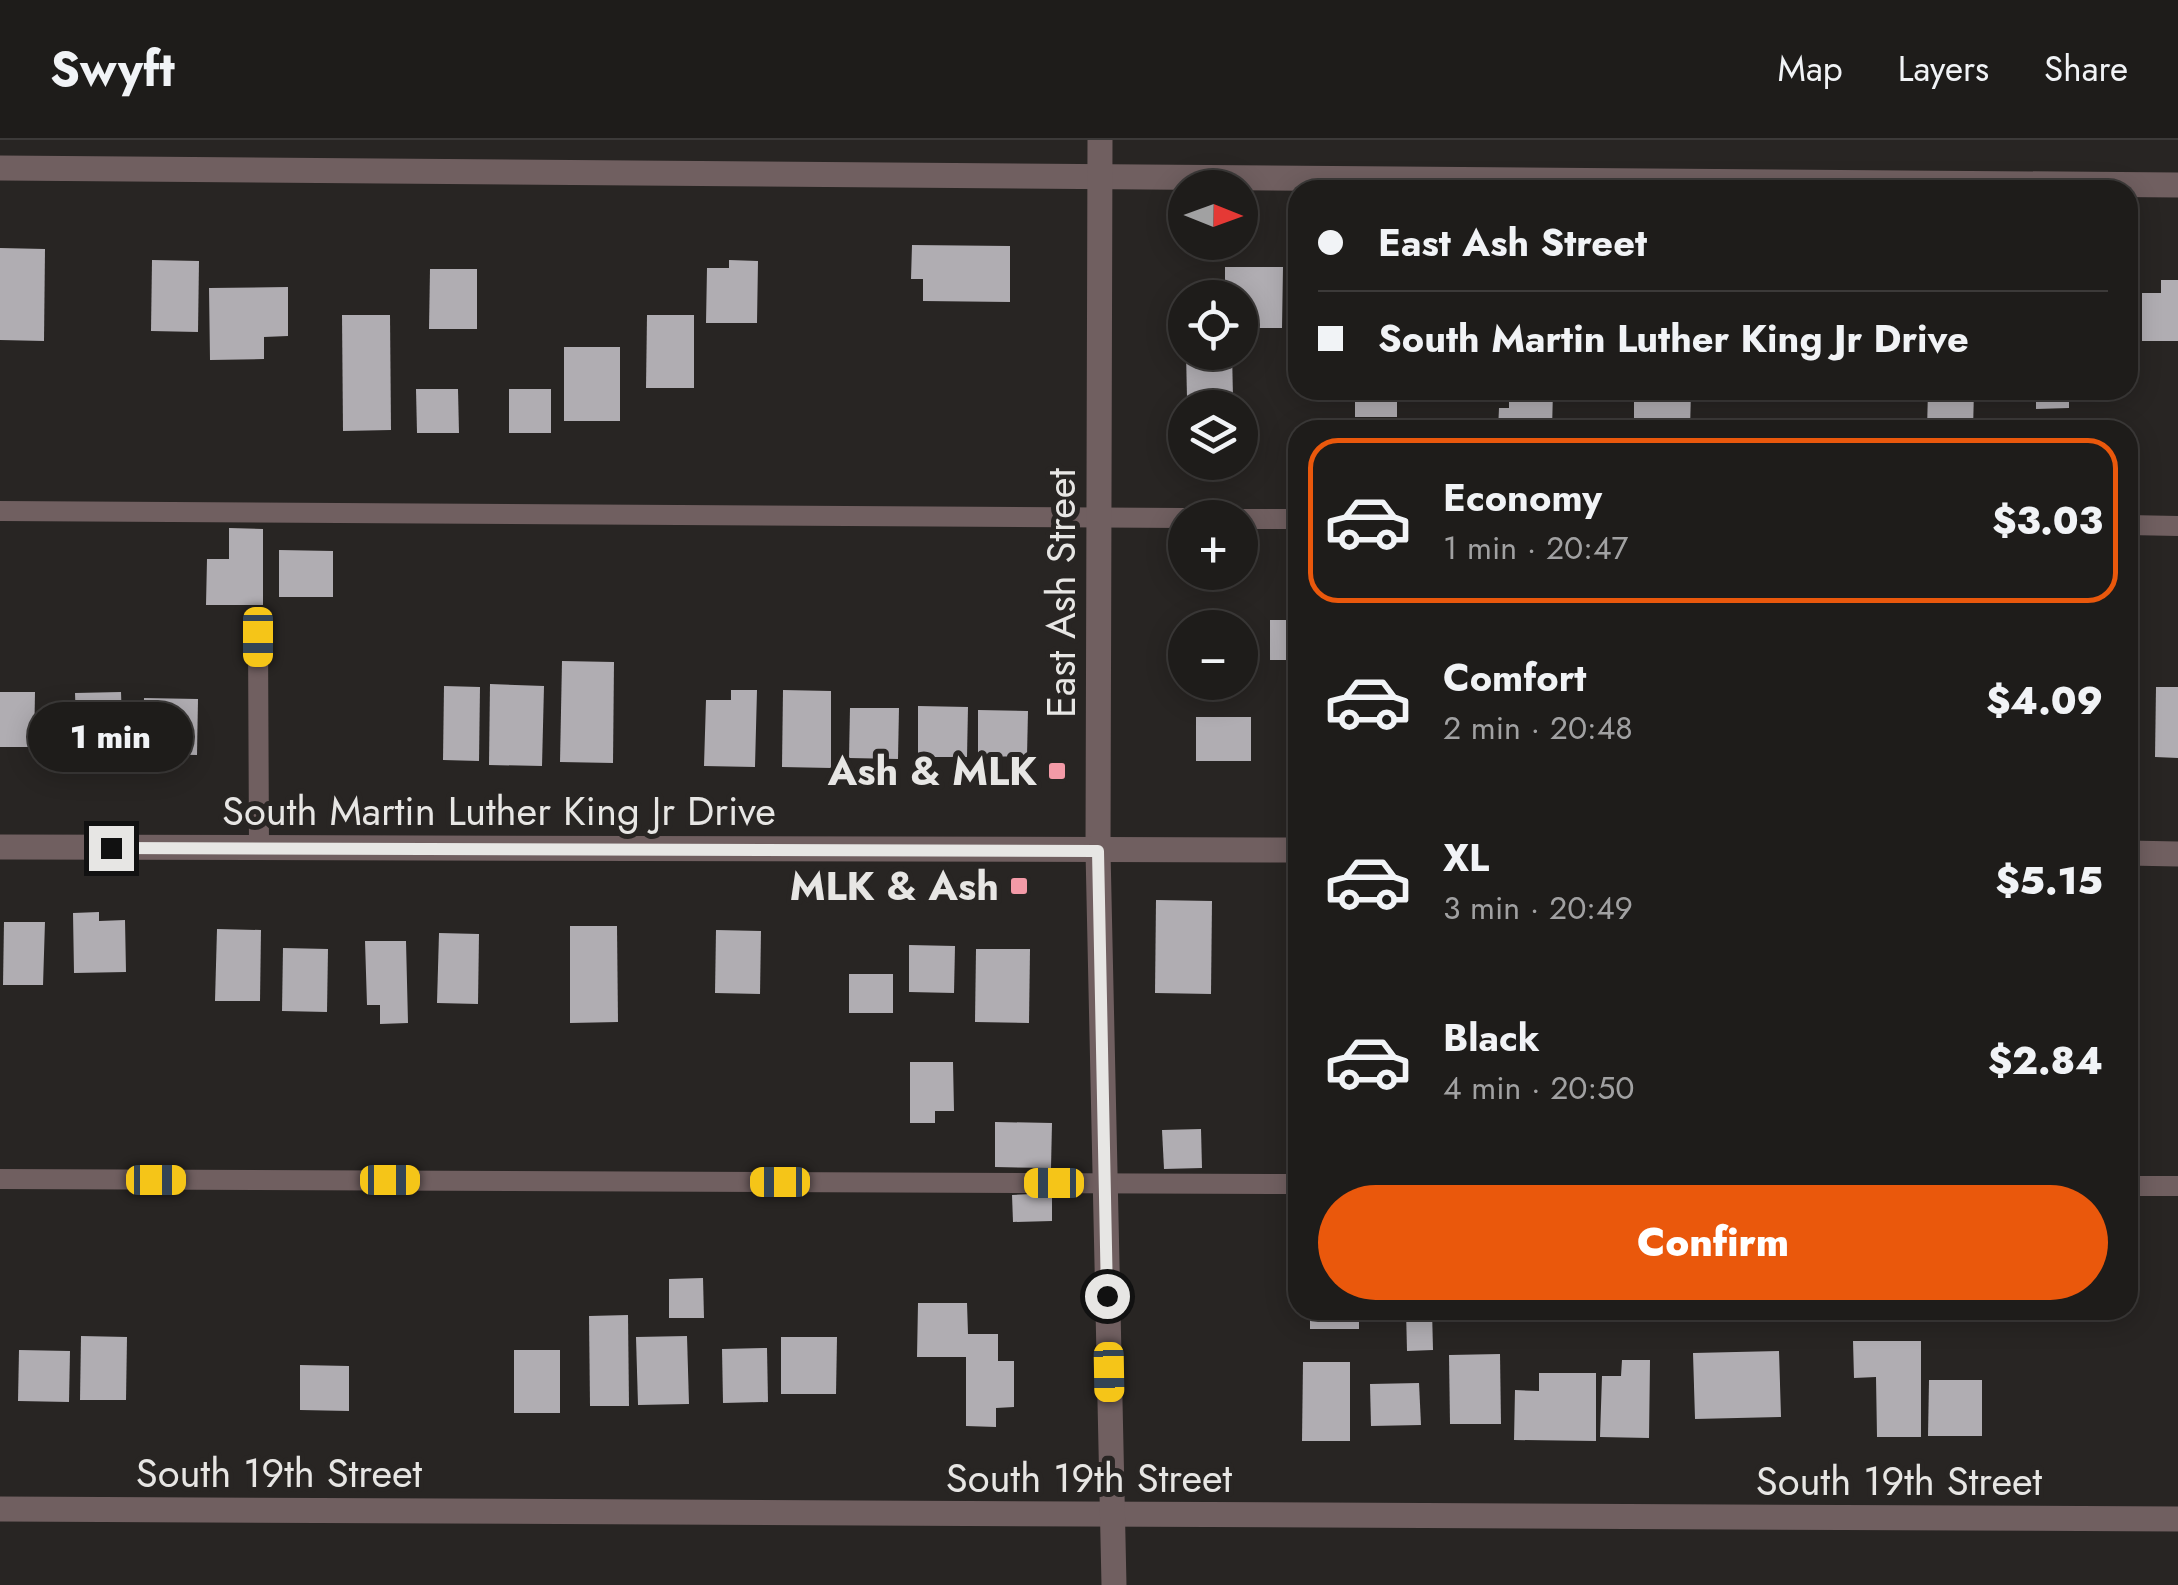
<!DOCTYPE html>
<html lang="en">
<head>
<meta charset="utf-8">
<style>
	body { margin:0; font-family:Jost,sans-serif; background:#262523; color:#f1f3f6; height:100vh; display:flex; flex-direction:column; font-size:38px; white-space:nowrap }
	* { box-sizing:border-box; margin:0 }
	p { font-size:32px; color:#a1a1a2 }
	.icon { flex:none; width:55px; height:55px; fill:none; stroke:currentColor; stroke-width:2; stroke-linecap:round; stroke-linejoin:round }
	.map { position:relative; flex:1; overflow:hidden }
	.sheet { position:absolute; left:1288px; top:280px; width:850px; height:900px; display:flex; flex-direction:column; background:#1e1c1a; border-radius:30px; box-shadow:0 5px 25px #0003,0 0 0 2px #3c3a39 }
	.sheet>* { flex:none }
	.top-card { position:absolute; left:1288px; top:40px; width:850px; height:220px; border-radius:30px; box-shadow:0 5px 25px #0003,0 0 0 2px #3c3a39; display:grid; align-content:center; height:220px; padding:0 30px; background:#1e1c1a }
	.needle { width:65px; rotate:91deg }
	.buttons { position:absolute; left:1168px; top:30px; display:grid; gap:20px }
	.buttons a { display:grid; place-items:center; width:90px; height:90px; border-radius:50%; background:#1e1c1a; box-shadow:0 5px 25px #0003,0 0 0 2px #3c3a39; font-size:50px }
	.end { position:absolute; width:45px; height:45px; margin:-22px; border:12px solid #e7e6e4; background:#111; box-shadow:0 0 0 5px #111 }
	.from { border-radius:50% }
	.bubble { position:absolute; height:70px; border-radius:35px; background:#1e1c1a; box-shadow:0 5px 25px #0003,0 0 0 2px #3c3a39; font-size:32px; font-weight:800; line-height:70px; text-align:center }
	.car { position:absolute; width:30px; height:60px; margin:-30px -15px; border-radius:12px; box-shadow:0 0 8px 2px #0007; background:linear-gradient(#f5c518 24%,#345 0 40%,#f5c518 0 76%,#345 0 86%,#f5c518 0) }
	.top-card b { display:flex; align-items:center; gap:35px; height:95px; font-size:38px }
	.top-card b+b { border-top:2px solid #3c3a39 }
	.top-card i { width:25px; height:25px; background:#f1f3f6 }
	ul { padding:18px 0 0; list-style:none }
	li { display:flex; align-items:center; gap:30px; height:165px; margin:0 20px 15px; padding:0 10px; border:5px solid transparent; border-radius:30px }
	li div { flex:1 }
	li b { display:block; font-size:38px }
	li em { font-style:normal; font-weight:800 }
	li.active { border-color:#ea580c }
	li>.icon { width:90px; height:90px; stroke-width:1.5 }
	.action { display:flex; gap:20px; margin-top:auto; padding:20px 30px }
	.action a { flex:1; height:115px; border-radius:60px; background:#ea580c; color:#fff; font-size:40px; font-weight:800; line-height:115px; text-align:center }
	header { display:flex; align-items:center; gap:60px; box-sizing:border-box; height:140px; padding:0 50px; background:#1e1c1a; border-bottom:2px solid #3c3a39 }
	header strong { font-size:48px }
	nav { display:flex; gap:55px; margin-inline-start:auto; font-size:35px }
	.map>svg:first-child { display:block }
</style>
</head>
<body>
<header>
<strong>Swyft</strong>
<nav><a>Map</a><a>Layers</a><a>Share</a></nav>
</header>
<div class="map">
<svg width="2178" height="1445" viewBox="0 0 2178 1445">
	<rect width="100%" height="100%" fill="#282523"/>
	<g fill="#b0adb2">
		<polygon points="912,105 1010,106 1010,162 923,161 923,139 911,139"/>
		<polygon points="0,108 45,109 44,201 0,200"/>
		<polygon points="152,120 199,121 198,192 151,191"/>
		<polygon points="729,120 758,121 757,183 706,183 707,128 729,128"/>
		<polygon points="1225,127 1283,127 1282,188 1240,188 1240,158 1225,158"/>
		<polygon points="430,129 477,129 477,189 429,189"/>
		<polygon points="2161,140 2178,140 2178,201 2142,201 2142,153 2161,153"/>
		<polygon points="288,147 288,196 264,197 264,219 210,220 209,148"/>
		<polygon points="342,175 390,175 391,290 343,291"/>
		<polygon points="647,175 694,175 694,248 646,248"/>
		<rect x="564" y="207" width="56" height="74"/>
		<polygon points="1186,212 1232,212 1233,258 1187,258"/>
		<polygon points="416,249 458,249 459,293 417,293"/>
		<rect x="509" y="249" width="42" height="44"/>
		<rect x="1355" y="250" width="42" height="27"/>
		<polygon points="1509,250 1553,250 1552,290 1498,290 1499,268 1509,268"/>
		<polygon points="1634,250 1691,250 1690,290 1634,290"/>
		<polygon points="1928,250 1974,250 1973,290 1927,290"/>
		<polygon points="2036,250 2069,250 2069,268 2036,269"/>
		<polygon points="229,388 263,389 263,465 206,465 207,419 229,419"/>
		<polygon points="279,410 333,411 333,457 279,457"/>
		<rect x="1270" y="480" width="28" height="40"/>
		<polygon points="562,521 614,522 613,623 560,622"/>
		<polygon points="490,544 544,546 542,626 489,625"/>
		<polygon points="444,546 480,547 479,621 443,620"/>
		<polygon points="2156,547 2178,547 2178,618 2155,617"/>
		<polygon points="731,550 757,550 755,627 704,626 706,560 731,560"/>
		<polygon points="783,550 831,551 831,628 782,627"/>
		<polygon points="0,552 35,552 34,607 0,607"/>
		<polygon points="121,552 123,612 77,613 75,553"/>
		<polygon points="144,558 198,559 197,615 143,614"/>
		<polygon points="918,566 968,567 967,617 918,617"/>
		<polygon points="850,568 899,568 898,619 849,618"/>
		<polygon points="978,570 1028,571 1027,616 978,617"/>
		<polygon points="1287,570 1298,570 1298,612 1288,612"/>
		<rect x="1196" y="577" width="55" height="44"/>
		<polygon points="1156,760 1212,761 1211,854 1155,853"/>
		<polygon points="99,772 99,781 125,780 126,832 74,833 73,773"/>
		<polygon points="4,782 45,782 43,845 3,845"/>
		<polygon points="570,786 617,786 618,882 570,883"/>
		<polygon points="217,789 261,790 260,861 215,861"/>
		<polygon points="716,790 761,791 760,854 715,853"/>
		<polygon points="439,793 479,794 478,864 437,863"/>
		<polygon points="365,801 406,801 408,883 380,884 380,865 367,865"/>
		<polygon points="909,805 955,806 954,853 909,852"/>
		<polygon points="283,808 328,809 327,872 282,871"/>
		<polygon points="976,809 1030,809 1029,883 975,882"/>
		<rect x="849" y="834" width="44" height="39"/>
		<polygon points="910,922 953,922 954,971 935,971 935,983 910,983"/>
		<polygon points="995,982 1052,983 1051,1028 995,1027"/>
		<polygon points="1201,989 1202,1028 1164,1029 1162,990"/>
		<polygon points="1052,1053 1052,1081 1013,1082 1012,1055"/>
		<polygon points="703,1138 704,1178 669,1178 669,1139"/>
		<polygon points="918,1163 967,1163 968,1194 998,1194 998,1221 1014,1221 1014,1267 996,1268 996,1287 966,1286 966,1217 917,1217"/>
		<rect x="1310" y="1170" width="49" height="19"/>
		<polygon points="1406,1170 1432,1170 1433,1210 1407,1211"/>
		<polygon points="628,1175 629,1266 590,1266 589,1176"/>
		<polygon points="81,1196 127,1197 126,1260 80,1260"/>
		<polygon points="687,1196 689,1264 638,1265 636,1197"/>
		<polygon points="781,1197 837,1197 836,1254 781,1254"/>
		<polygon points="1853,1201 1921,1201 1921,1297 1877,1297 1876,1237 1854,1238"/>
		<polygon points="767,1208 768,1262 723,1263 722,1209"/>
		<polygon points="19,1210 70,1211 69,1262 18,1261"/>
		<rect x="514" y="1210" width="46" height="63"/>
		<polygon points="1779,1211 1781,1277 1695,1279 1693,1213"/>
		<polygon points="1500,1214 1501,1284 1450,1284 1449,1215"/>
		<polygon points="1622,1220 1650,1220 1649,1298 1600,1297 1602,1236 1621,1236"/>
		<polygon points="1303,1222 1350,1222 1350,1301 1302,1301"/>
		<polygon points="300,1225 349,1226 349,1271 300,1270"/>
		<polygon points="1539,1233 1596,1233 1596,1301 1514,1300 1515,1250 1539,1251"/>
		<polygon points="1929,1240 1982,1240 1982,1296 1928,1296"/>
		<polygon points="1419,1243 1421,1285 1371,1286 1370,1244"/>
	</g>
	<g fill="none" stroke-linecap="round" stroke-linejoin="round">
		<g stroke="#705f60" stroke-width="20">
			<polyline points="0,371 1185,378"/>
			<polyline points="1240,379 1298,379"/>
			<polyline points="2128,385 2178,386"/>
			<polyline points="258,497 259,708"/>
			<polyline points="0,1039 1298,1044"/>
			<polyline points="2128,1046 2178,1046"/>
		</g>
		<g stroke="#705f60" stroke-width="25">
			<polyline points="0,28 2178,45"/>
			<polyline points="0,1369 2178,1379"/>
		</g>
		<g stroke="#705f60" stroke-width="25">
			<polyline points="1100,0 1098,711 1114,1445"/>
			<polyline points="0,707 1298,710"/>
			<polyline points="2128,713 2178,714"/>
		</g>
	</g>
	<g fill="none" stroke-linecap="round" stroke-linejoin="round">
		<polyline stroke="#e7e6e4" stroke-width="12" points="111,708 1098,711 1107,1156"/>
	</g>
	<g fill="#f39aa7" stroke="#282523" stroke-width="4">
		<rect x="1047" y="621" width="20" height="20" rx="5"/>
		<rect x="1009" y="736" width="20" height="20" rx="5"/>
	</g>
	<g text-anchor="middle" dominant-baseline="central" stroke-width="10" stroke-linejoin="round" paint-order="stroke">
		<g font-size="40" fill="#e7e6e4" stroke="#282523">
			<text transform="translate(1061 453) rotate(-90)">East Ash Street</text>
			<text x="499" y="671">South Martin Luther King Jr Drive</text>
			<text x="279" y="1333">South 19th Street</text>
			<text x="1089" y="1338">South 19th Street</text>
			<text x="1899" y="1341">South 19th Street</text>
		</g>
		<g font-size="40" font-weight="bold" fill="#e7e6e4" stroke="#282523" text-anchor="end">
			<text x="1037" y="631">Ash &amp; MLK</text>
			<text x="999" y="746">MLK &amp; Ash</text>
		</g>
	</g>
</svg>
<div class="buttons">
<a><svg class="needle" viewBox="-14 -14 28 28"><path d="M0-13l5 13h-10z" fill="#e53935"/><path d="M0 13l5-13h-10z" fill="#a1a1a2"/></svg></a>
<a><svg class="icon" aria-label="locate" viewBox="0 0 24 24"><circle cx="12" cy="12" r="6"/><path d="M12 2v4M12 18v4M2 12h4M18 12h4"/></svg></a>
<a><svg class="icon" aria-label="layers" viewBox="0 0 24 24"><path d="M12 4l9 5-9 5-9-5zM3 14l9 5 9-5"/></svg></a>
<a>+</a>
<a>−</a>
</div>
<i class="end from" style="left:1107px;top:1156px"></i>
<i class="end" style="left:111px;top:708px"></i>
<div class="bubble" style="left:28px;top:562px;width:165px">1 min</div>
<i class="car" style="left:258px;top:497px;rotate:180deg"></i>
<i class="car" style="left:156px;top:1040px;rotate:90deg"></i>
<i class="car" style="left:390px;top:1040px;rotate:90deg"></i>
<i class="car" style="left:780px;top:1042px;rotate:270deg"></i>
<i class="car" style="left:1054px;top:1043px;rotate:270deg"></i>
<i class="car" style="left:1109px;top:1232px;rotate:179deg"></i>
<div class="top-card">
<b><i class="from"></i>East Ash Street</b>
<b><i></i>South Martin Luther King Jr Drive</b>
</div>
<section class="sheet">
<ul>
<li class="active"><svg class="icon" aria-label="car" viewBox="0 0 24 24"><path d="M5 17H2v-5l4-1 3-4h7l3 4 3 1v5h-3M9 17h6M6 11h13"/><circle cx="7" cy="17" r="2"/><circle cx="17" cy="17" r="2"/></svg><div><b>Economy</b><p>1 min · 20:47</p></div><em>$3.03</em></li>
<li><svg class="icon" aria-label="car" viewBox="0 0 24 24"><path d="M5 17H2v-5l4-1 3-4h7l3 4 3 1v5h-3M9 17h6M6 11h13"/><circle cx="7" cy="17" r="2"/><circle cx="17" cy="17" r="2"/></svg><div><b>Comfort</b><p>2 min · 20:48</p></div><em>$4.09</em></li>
<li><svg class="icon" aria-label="car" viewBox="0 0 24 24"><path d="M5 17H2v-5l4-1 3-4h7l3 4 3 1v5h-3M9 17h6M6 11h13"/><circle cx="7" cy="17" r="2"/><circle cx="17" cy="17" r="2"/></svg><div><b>XL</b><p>3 min · 20:49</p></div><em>$5.15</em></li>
<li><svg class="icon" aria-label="car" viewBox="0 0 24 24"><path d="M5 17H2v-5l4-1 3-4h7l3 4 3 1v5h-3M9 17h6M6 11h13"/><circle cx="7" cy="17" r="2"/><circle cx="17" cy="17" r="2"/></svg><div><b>Black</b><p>4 min · 20:50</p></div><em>$2.84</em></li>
</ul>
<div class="action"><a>Confirm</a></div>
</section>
</div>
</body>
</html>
